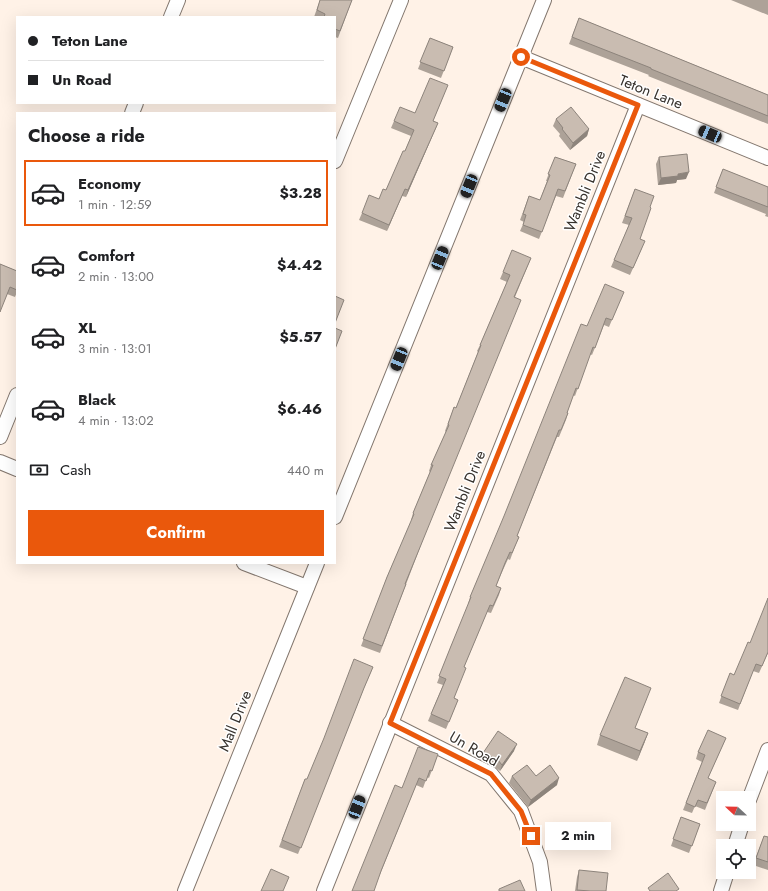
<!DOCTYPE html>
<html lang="en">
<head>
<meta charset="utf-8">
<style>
	body { margin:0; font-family:Jost,sans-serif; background:#f6f6f6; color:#202124; height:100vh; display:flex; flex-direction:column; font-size:15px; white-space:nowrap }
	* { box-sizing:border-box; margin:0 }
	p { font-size:13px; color:#757577 }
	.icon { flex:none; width:22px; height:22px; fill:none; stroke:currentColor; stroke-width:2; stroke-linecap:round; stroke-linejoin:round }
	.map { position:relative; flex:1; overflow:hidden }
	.sheet { position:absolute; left:16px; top:112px; width:320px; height:452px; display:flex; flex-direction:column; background:#fff; border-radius:0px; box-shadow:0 4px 16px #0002 }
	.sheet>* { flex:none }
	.hud { position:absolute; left:16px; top:16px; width:320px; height:88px; border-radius:0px; box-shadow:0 4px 16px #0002; display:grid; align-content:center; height:88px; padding:0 12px; background:#fff }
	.needle { width:26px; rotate:292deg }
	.controls { position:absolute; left:716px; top:791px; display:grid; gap:8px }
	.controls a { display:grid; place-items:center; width:40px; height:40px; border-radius:0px; background:#fff; box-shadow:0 4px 16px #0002; font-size:20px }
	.end { position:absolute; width:18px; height:18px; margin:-9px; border:5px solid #ea580c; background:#fff; box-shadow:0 0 0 2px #fff }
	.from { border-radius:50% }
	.bubble { position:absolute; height:28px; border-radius:0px; background:#fff; box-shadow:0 4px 16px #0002; font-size:13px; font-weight:700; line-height:28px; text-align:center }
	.car { position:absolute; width:12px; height:24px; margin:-12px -6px; border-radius:5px; box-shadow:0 0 3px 1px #0007; background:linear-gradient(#222 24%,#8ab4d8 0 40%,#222 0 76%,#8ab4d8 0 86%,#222 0) }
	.hud b { display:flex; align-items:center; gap:14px; height:38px; font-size:15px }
	.hud b+b { border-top:1px solid #e0e0e0 }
	.hud i { width:10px; height:10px; background:#202124 }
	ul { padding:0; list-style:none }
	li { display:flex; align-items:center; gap:12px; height:66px; margin:0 8px 6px; padding:0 4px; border:2px solid transparent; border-radius:0px }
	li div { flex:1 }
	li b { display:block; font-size:15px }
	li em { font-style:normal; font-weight:700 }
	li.on { border-color:#ea580c }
	li>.icon { width:36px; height:36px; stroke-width:1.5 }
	h2 { padding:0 12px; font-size:18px; line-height:48px }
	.pay { display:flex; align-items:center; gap:10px; height:44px; padding:0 12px; font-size:15px }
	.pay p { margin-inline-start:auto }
	.cta { display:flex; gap:8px; margin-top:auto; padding:8px 12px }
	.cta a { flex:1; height:46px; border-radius:0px; background:#ea580c; color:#fff; font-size:16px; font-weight:700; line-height:46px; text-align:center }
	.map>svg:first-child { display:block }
</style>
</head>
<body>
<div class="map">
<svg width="768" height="891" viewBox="0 0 768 891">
	<rect width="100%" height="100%" fill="#fff2e7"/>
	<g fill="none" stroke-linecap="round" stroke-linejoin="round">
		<g stroke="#83776e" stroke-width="16">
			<g id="minor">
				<polyline points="171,17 178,0"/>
				<polyline points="521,57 768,158"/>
				<polyline points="132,113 136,103"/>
				<polyline points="335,161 401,0"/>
				<polyline points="0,437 17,395"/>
				<polyline points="0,462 17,469"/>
				<polyline points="335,517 544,0"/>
				<polyline points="244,563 307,587"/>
				<polyline points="390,723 491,774 521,811 540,862 544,891"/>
				<polyline points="749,800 768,750"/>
				<polyline points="735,846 742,824"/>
				<polyline points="185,891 317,563"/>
				<polyline points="324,891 638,105"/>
				<polyline points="721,891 727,872"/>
			</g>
		</g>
		<use href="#minor" stroke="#fff" stroke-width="14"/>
	</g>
	<g fill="#ada298">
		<polygon points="320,0 352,0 338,38 335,37 335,17 314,17"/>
		<polygon points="731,0 768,0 768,15"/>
		<polygon points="579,18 768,95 768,124 648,76 649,75 569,44"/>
		<polygon points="430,38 453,47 441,78 418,69"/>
		<polygon points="445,92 433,121 438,123 435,130 406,197 402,196 387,231 359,220 362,213 379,199 386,190 405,151 411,136 391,128 394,121 415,113"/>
		<polygon points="556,119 589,129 587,136 570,150 559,136 560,134 553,126"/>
		<polygon points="555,157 576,164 563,198 556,196 539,239 520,231 524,222 520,220 529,196 540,200 547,181 546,181"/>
		<polygon points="659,157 686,179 677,180 676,183 658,185 656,164"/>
		<polygon points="723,169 768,187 768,217 765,216 766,214 714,193"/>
		<polygon points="635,189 650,207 640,239 642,248 630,275 611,267 629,225 622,223"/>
		<polygon points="531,258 515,297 380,653 361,646 387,577 412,520 411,520 413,513 430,472 429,471 431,465 446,432 445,431 454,407 456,408 478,352 477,351 480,345 507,282 500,279 503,272"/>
		<polygon points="0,264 17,271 17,292 15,297 7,294"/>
		<polygon points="621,298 609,327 604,325 592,355 590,354 575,396 573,395 567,413 568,413 566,420 559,437 557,437 517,536 519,537 516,544 510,560 508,559 503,570 496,586 501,588 499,595 491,613 487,612 464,667 454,698 458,700 446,729 428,721 443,685 437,683 451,646 469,604 468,604 470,597 587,326"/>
		<polygon points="750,643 768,653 759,673 753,671 738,710 719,703 730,673 734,675"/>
		<polygon points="373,667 361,695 298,854 279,847 305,779 307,779"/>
		<polygon points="647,698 635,728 648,733 637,761 597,745 600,735"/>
		<polygon points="726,738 708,778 716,782 705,810 695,806 692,813 683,810 702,762 696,759 698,752"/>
		<polygon points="514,751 500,771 495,767 481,759 483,753"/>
		<polygon points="438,754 429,778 427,777 423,788 416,785 379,877 402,788"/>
		<polygon points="512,776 536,776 557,785 528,807 509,783"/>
		<polygon points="681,817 700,824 689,853 671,846"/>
		<polygon points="764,836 768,837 768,870 753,865"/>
		<polygon points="579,870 606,891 575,891 577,877"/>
	</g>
	<g fill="#8d847c">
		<polygon points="438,123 435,130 406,197 408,190"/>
		<polygon points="589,129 587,136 570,150 573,143"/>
		<polygon points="689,172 686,179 677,180 676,183 658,185 661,178 678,174"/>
		<polygon points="405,189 387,231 389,225"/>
		<polygon points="373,667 361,695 298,854 364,688"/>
		<polygon points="648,733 644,744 637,761 640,751"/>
		<polygon points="517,744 514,751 500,771 502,765"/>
		<polygon points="559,778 557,785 528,807 531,800"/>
	</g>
	<g fill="#c9bcb1" stroke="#8d847c">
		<polygon points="320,0 352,0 340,31 335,29 335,17 324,17 325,14 317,10"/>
		<polygon points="579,18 768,95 768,116 651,69 651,68 572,37"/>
		<polygon points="430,38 453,47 444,71 420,62"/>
		<polygon points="430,78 448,85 433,121 438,123 408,190 405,189 389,225 362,213 369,195 379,199 383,189 386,190 403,151 405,151 414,130 394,121 400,107 415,113"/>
		<polygon points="571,107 589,129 573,143 562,129 563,128 556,119"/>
		<polygon points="687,154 689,172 678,174 678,176 661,178 659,157"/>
		<polygon points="555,157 576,164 565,191 558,189 542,232 523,225 526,215 523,214 529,196 540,200 550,175 548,174"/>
		<polygon points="723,169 768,187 768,207 716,187"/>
		<polygon points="635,189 654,196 650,207 651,208 640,239 645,241 633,268 614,260 632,218 625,216"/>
		<polygon points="512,250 531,258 514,297 521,300 405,584 406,584 382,646 363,639 387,577 414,514 413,513 433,465 431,465 449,425 448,424 454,407 456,408 481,345 480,345 510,275 503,272"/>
		<polygon points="0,264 17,271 17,290 10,287 0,312"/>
		<polygon points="605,284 624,292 612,320 606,318 595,348 593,347 578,389 576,388 567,413 568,413 561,430 559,430 517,536 519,537 512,553 510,552 505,563 496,586 501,588 493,606 490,605 464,667 466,668 454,698 458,700 449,722 431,714 446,679 439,676 451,646 471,597 470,597 504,516 581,324 587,326"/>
		<polygon points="335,296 344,300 335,323"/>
		<polygon points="335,328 342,331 335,349"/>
		<polygon points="768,598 768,652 762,666 756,664 740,704 721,696 730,673 734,675 748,642 750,643"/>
		<polygon points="354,659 373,667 364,688 301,848 282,840 305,779 307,779 324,738"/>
		<polygon points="625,677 651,688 635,728 648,733 640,751 600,735"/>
		<polygon points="708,730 726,738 708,778 716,782 707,803 698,800 695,807 686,803 705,755 698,752"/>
		<polygon points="498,731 517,744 502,765 498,760 483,753"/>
		<polygon points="418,747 438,754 432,771 430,770 426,781 419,778 381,871 374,891 352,891 395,785 402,788"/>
		<polygon points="527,765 536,776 550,765 559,778 531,800 512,776"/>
		<polygon points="681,817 700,824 692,846 673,839"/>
		<polygon points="764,836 768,837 768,862 756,858"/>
		<polygon points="271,869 289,877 283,891 261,891"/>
		<polygon points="579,870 608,873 606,891 590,891 577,890"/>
		<polygon points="668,873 679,889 676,891 650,891 648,888"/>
		<polygon points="520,880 525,891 499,891 499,889"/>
	</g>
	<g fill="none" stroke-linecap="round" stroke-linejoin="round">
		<polyline stroke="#ea580c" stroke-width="5" points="521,57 638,105 390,723 491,774 521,811 531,836"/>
	</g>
	<g text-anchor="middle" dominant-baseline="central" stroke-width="3" stroke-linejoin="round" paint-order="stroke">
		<g font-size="15" fill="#37322d" stroke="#fff">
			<text transform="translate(651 92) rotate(22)">Teton Lane</text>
			<text transform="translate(585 191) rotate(-68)">Wambli Drive</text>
			<text transform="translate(465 491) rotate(-68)">Wambli Drive</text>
			<text transform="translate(235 721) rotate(-68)">Mall Drive</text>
			<text transform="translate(474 749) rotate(30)">Un Road</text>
		</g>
	</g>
</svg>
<div class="controls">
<a><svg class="needle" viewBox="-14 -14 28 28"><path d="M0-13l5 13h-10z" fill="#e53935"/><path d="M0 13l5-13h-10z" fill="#757577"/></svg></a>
<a><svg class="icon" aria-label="locate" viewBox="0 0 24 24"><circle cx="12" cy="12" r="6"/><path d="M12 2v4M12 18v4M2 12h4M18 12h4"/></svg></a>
</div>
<i class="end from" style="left:521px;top:57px"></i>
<i class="end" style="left:531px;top:836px"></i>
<div class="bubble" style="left:545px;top:822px;width:66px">2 min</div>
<i class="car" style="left:503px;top:100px;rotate:202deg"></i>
<i class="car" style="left:710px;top:134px;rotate:293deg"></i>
<i class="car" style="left:469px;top:186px;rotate:202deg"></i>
<i class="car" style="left:440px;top:258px;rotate:22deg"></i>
<i class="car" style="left:399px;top:359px;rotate:202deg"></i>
<i class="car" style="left:357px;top:807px;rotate:21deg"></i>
<div class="hud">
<b><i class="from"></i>Teton Lane</b>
<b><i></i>Un Road</b>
</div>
<section class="sheet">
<h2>Choose a ride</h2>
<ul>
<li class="on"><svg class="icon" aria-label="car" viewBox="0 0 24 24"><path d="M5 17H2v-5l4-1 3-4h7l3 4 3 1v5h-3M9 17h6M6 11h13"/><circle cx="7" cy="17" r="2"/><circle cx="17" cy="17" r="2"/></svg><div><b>Economy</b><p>1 min · 12:59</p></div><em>$3.28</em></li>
<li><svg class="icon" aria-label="car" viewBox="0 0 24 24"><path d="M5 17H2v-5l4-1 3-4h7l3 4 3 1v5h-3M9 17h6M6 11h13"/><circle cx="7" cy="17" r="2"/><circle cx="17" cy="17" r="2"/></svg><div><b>Comfort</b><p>2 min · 13:00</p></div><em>$4.42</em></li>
<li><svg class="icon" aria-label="car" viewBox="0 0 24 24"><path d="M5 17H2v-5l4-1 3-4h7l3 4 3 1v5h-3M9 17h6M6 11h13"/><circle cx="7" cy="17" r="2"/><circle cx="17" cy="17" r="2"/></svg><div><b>XL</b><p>3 min · 13:01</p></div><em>$5.57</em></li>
<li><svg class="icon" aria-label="car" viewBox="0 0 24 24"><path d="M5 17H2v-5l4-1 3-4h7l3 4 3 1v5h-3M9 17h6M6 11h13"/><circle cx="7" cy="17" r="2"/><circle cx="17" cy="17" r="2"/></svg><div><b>Black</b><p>4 min · 13:02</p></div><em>$6.46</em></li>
</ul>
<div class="pay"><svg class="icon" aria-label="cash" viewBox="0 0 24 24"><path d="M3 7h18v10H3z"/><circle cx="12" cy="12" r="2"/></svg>Cash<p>440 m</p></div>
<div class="cta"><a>Confirm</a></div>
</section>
</div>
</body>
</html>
